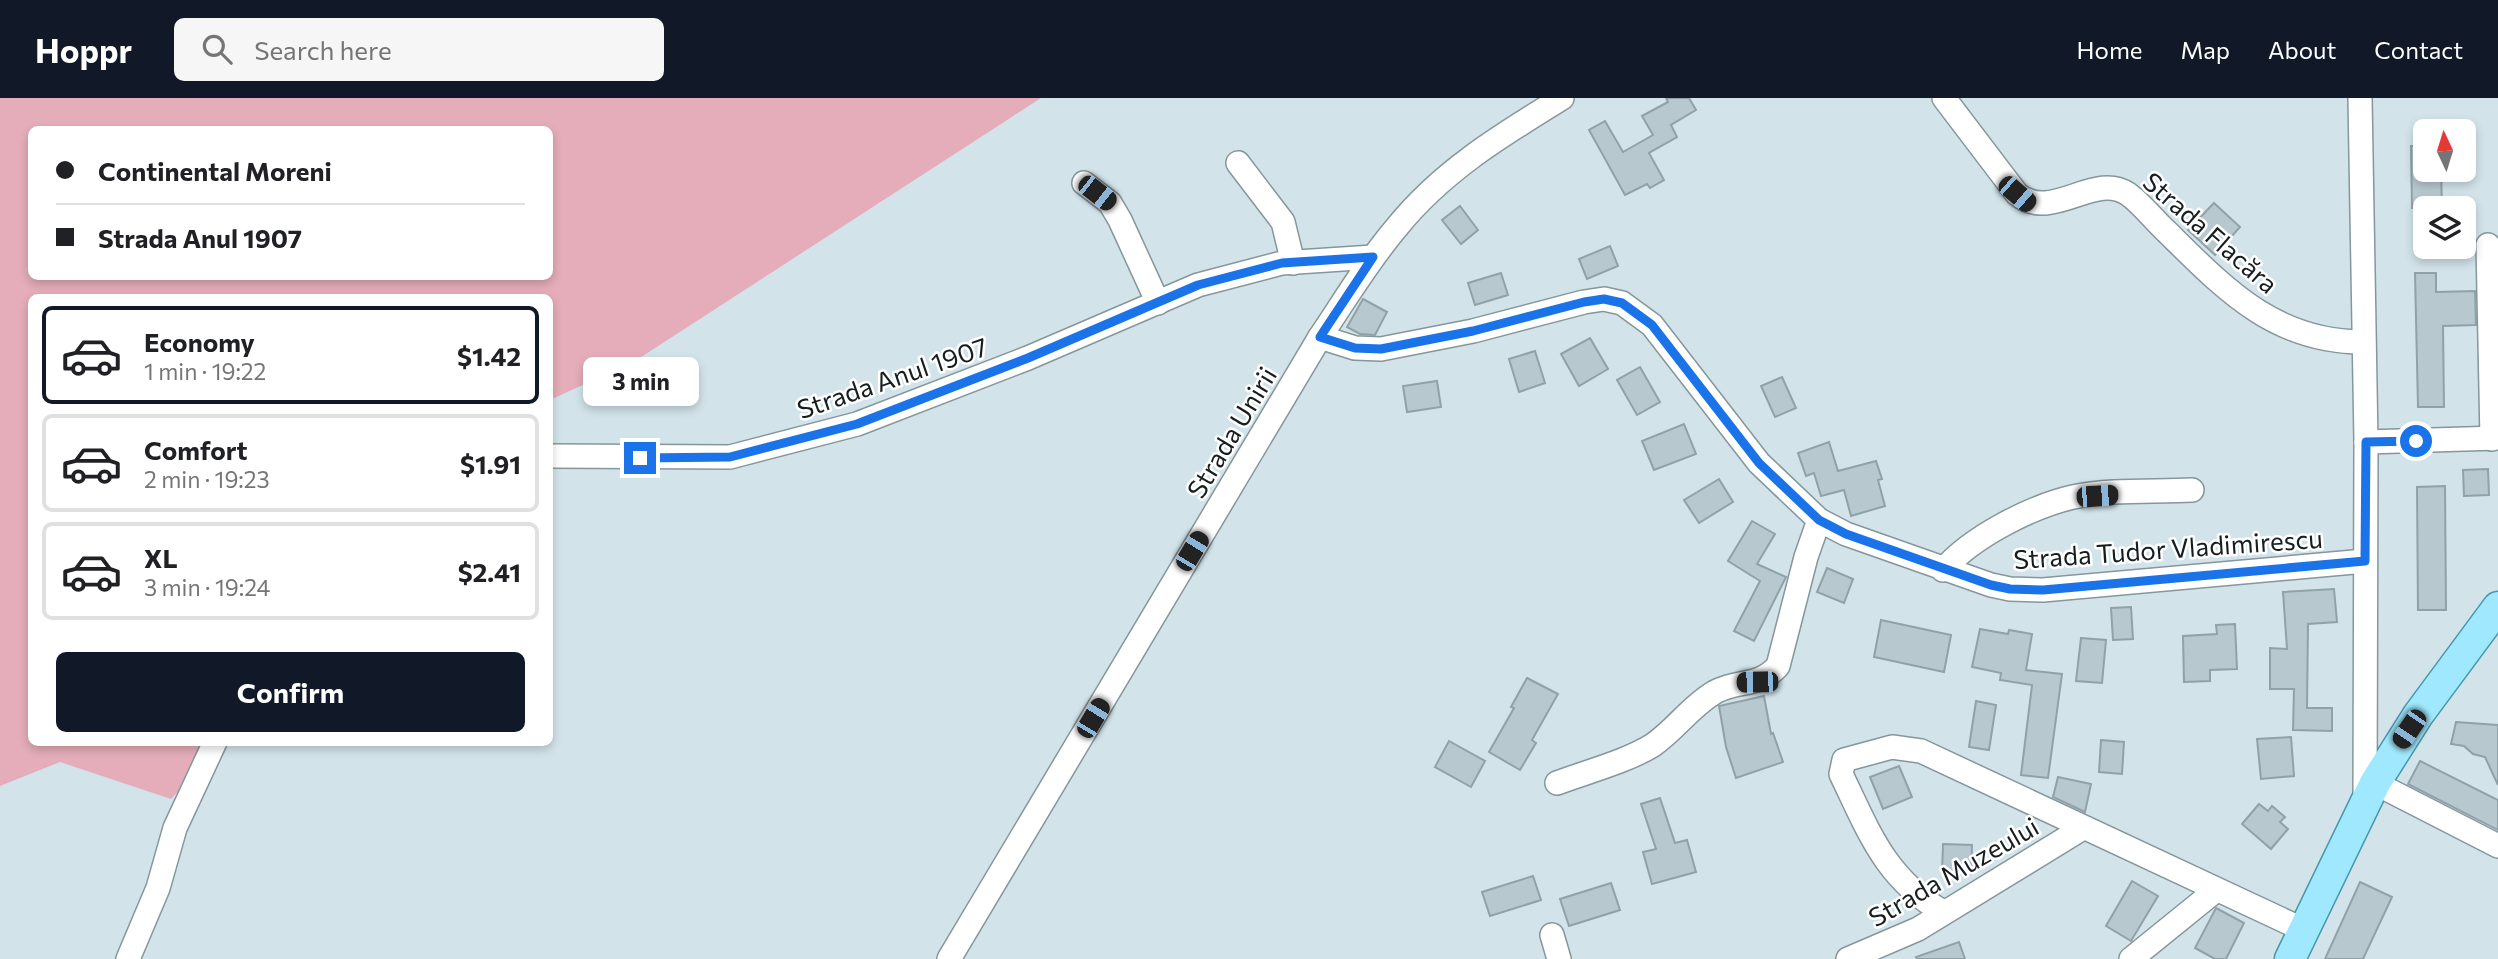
<!DOCTYPE html>
<html lang="en">
<head>
<meta charset="utf-8">
<style>
	body { margin:0; font-family:Commissioner,sans-serif; background:#f6f6f6; color:#202124; height:100vh; display:flex; flex-direction:column; font-size:26px; white-space:nowrap }
	* { box-sizing:border-box; margin:0 }
	p { font-size:23px; color:#757577 }
	.icon { flex:none; width:38px; height:38px; fill:none; stroke:currentColor; stroke-width:2; stroke-linecap:round; stroke-linejoin:round }
	.map { position:relative; flex:1; overflow:hidden }
	.side { position:absolute; left:28px; top:196px; width:525px; height:452px; display:flex; flex-direction:column; background:#fff; border-radius:10px; box-shadow:0 4px 10px #0003 }
	.side>* { flex:none }
	.top-card { position:absolute; left:28px; top:28px; width:525px; height:154px; border-radius:10px; box-shadow:0 4px 10px #0003; display:grid; align-content:center; height:154px; padding:0 28px; background:#fff }
	.needle { width:46px; rotate:356deg }
	.buttons { position:absolute; left:2413px; top:21px; display:grid; gap:14px }
	.buttons a { display:grid; place-items:center; width:63px; height:63px; border-radius:10px; background:#fff; box-shadow:0 4px 10px #0003; font-size:35px }
	.end { position:absolute; width:32px; height:32px; margin:-16px; border:9px solid #1a73e8; background:#fff; box-shadow:0 0 0 4px #fff }
	.from { border-radius:50% }
	.bubble { position:absolute; height:49px; border-radius:10px; background:#fff; box-shadow:0 4px 10px #0003; font-size:23px; font-weight:700; line-height:49px; text-align:center }
	.car { position:absolute; width:21px; height:42px; margin:-21px -10px; border-radius:9px; box-shadow:0 0 5px 2px #0007; background:linear-gradient(#222 24%,#8ab4d8 0 40%,#222 0 76%,#8ab4d8 0 86%,#222 0) }
	.top-card b { display:flex; align-items:center; gap:24px; height:66px; font-size:26px }
	.top-card b+b { border-top:2px solid #e0e0e0 }
	.top-card i { width:18px; height:18px; background:#202124 }
	ul { padding:12px 0 0; list-style:none }
	li { display:flex; align-items:center; gap:21px; height:98px; margin:0 14px 10px; padding:0 14px; border:4px solid #e0e0e0; border-radius:10px }
	li div { flex:1 }
	li b { display:block; font-size:26px }
	li em { font-style:normal; font-weight:700 }
	li.active { border-color:#111827 }
	li>.icon { width:63px; height:63px; stroke-width:1.5 }
	.action { display:flex; gap:14px; margin-top:auto; padding:14px 28px }
	.action a { flex:1; height:80px; border-radius:10px; background:#111827; color:#fff; font-size:28px; font-weight:700; line-height:80px; text-align:center }
	header { display:flex; align-items:center; gap:42px; box-sizing:border-box; height:98px; padding:0 35px; background:#111827; color:#fff }
	header strong { font-size:33px }
	nav { display:flex; gap:38px; margin-inline-start:auto; font-size:24px }
	.search { width:490px; height:63px; background:#f6f6f6; display:flex; align-items:center; gap:18px; box-sizing:border-box; padding:0 24px; border-radius:10px; color:#757577; font-size:26px }
	.map>svg:first-child { display:block }
</style>
</head>
<body>
<header>
<strong>Hoppr</strong>
<div class="search"><svg class="icon" aria-label="search" viewBox="0 0 24 24"><circle cx="10" cy="10" r="6"/><path d="M15 15l6 6"/></svg>Search here</div>
<nav><a>Home</a><a>Map</a><a>About</a><a>Contact</a></nav>
</header>
<div class="map">
<svg width="2498" height="861" viewBox="0 0 2498 861">
	<rect width="100%" height="100%" fill="#d2e4ea"/>
	<path fill="#e4adb9" fill-rule="evenodd" d="M0,0H1041L635,263L550,302V200H32V644H224L171,701L60,664L0,688ZM32,32H550V178H32Z"/>
	<g fill="#b7c9cf" stroke="#90a2a8" stroke-width="2">
		<polygon points="1666,0 1689,0 1696,12 1671,27 1677,39 1649,55 1664,82 1650,90 1647,86 1625,97 1589,32 1605,23 1623,54 1653,37 1642,18 1668,4"/>
		<polygon points="2411,48 2426,48 2426,72 2441,72 2442,110 2412,110"/>
		<polygon points="2214,105 2240,129 2215,157 2188,132"/>
		<polygon points="1460,108 1478,132 1461,146 1442,122"/>
		<polygon points="1610,148 1618,168 1587,181 1579,161"/>
		<polygon points="1501,175 1508,197 1475,207 1468,185"/>
		<polygon points="2415,175 2436,175 2436,194 2475,193 2476,227 2443,228 2444,309 2418,309"/>
		<polygon points="1363,201 1387,214 1375,237 1360,236 1347,229"/>
		<polygon points="1590,240 1608,271 1579,288 1561,256"/>
		<polygon points="1535,253 1545,285 1519,294 1509,261"/>
		<polygon points="1640,269 1660,304 1637,317 1617,282"/>
		<polygon points="1782,279 1796,310 1775,319 1761,288"/>
		<polygon points="1437,283 1441,309 1407,314 1403,288"/>
		<polygon points="1684,326 1696,356 1654,372 1642,343"/>
		<polygon points="1829,344 1838,373 1876,363 1882,381 1878,382 1885,408 1851,418 1844,392 1821,398 1814,375 1806,378 1798,355"/>
		<polygon points="2488,371 2489,397 2464,398 2463,372"/>
		<polygon points="1719,381 1733,404 1699,425 1684,402"/>
		<polygon points="2445,388 2446,512 2418,512 2417,389"/>
		<polygon points="1752,423 1775,436 1757,466 1786,479 1754,543 1734,533 1760,483 1728,463"/>
		<polygon points="1827,470 1853,481 1844,505 1817,494"/>
		<polygon points="2334,491 2337,524 2308,526 2307,610 2332,610 2332,633 2293,632 2294,591 2270,591 2270,550 2287,551 2283,494"/>
		<polygon points="2131,509 2133,541 2113,542 2111,510"/>
		<polygon points="1881,522 1951,537 1944,574 1874,559"/>
		<polygon points="2235,526 2237,571 2210,572 2210,583 2184,584 2183,538 2217,536 2216,527"/>
		<polygon points="1980,531 2008,536 2009,532 2032,536 2026,572 2062,576 2048,680 2021,677 2032,587 2000,582 2001,575 1972,569"/>
		<polygon points="2081,540 2106,542 2102,585 2076,583"/>
		<polygon points="1527,580 1558,596 1532,642 1536,645 1520,672 1489,654 1514,610 1511,609"/>
		<polygon points="1764,598 1771,636 1773,635 1783,664 1736,680 1726,649 1719,608"/>
		<polygon points="1976,603 1996,607 1989,652 1969,649"/>
		<polygon points="2456,624 2498,627 2498,687 2485,659 2473,656 2464,648 2451,646"/>
		<polygon points="2291,639 2294,678 2261,681 2257,641"/>
		<polygon points="2101,642 2124,644 2122,676 2099,674"/>
		<polygon points="1449,643 1485,663 1471,689 1435,669"/>
		<polygon points="2420,663 2498,702 2498,732 2408,686"/>
		<polygon points="1899,668 1912,699 1883,711 1870,679"/>
		<polygon points="2058,679 2091,686 2085,714 2053,699"/>
		<polygon points="1660,700 1675,745 1687,742 1696,774 1652,786 1643,754 1656,751 1641,706"/>
		<polygon points="2259,706 2268,713 2272,708 2285,719 2280,724 2288,731 2271,751 2242,726"/>
		<polygon points="1943,746 1972,747 1971,776 1942,775"/>
		<polygon points="1533,778 1541,802 1490,818 1482,794"/>
		<polygon points="2132,783 2158,798 2131,843 2106,828"/>
		<polygon points="2360,784 2392,799 2363,861 2325,861"/>
		<polygon points="1611,785 1620,812 1569,828 1560,801"/>
		<polygon points="2216,810 2244,825 2226,861 2215,861 2195,850"/>
		<polygon points="1959,844 1965,861 1917,861 1916,859"/>
	</g>
	<g fill="none" stroke-linecap="round" stroke-linejoin="round">
		<g stroke="#85969c" stroke-width="26">
			<g id="minor">
				<path d="M1944,0L2017,96C2052,125 2094,73 2128,96C2142,106 2153,121 2166,133C2225,191 2274,244 2363,244"/>
				<polyline points="2360,0 2366,344 2365,702"/>
				<polyline points="1238,65 1283,124 1293,165"/>
				<polyline points="1084,85 1110,105 1120,122 1158,205"/>
				<polyline points="2488,147 2492,341"/>
				<polyline points="1320,239 1355,250 1381,251 1473,233 1584,204 1604,201 1622,205 1652,227 1759,365 1819,422 1846,436 1991,487 2010,491 2043,492 2365,463"/>
				<polyline points="2366,344 2498,340"/>
				<polyline points="550,358 730,359 857,326 1028,260 1198,187 1282,165 1373,159"/>
				<path d="M1943,472C1972,439 2030,409 2073,399C2111,391 2154,394 2192,392"/>
				<path d="M1557,685C1586,674 1628,663 1653,647C1676,631 1691,608 1715,594C1739,581 1758,590 1778,568L1806,459L1819,422"/>
				<polyline points="2375,685 2498,748"/>
				<path d="M1943,814C1885,780 1869,734 1841,676L1844,662L1892,649L1921,653L2304,832"/>
				<polyline points="1552,837 1559,861"/>
				<polyline points="128,861 158,790 175,730 215,644"/>
				<path d="M949,861L1320,239C1345,202 1368,163 1397,129C1442,73 1502,37 1562,0"/>
				<polyline points="1848,861 1918,831 2083,730"/>
				<polyline points="2131,861 2215,793"/>
			</g>
		</g>
		<g stroke="#4697ae" stroke-width="33">
			<polyline id="major" points="2290,861 2375,685 2418,617 2498,509"/>
		</g>
		<use href="#minor" stroke="#fff" stroke-width="23"/>
		<use href="#major" stroke="#a0e8fd" stroke-width="30"/>
	</g>
	<g fill="none" stroke-linecap="round" stroke-linejoin="round">
		<polyline stroke="#1a73e8" stroke-width="9" points="640,360 730,359 857,326 1028,260 1198,187 1282,165 1373,159 1320,239 1355,250 1381,251 1473,233 1584,204 1604,201 1622,205 1652,227 1759,365 1819,422 1846,436 1991,487 2010,491 2043,492 2365,463 2366,344 2416,343"/>
	</g>
	<g text-anchor="middle" dominant-baseline="central" stroke-width="5" stroke-linejoin="round" paint-order="stroke">
		<g font-size="26" fill="#161d1f" stroke="#fff">
			<text transform="translate(2211 134) rotate(41)">Strada Flacăra</text>
			<text transform="translate(892 279) rotate(-19)">Strada Anul 1907</text>
			<text transform="translate(1231 334) rotate(-59)">Strada Unirii</text>
			<text transform="translate(2168 450) rotate(-4)">Strada Tudor Vladimirescu</text>
			<text transform="translate(1953 773) rotate(-30)">Strada Muzeului</text>
		</g>
	</g>
</svg>
<div class="buttons">
<a><svg class="needle" viewBox="-14 -14 28 28"><path d="M0-13l5 13h-10z" fill="#e53935"/><path d="M0 13l5-13h-10z" fill="#757577"/></svg></a>
<a><svg class="icon" aria-label="layers" viewBox="0 0 24 24"><path d="M12 4l9 5-9 5-9-5zM3 14l9 5 9-5"/></svg></a>
</div>
<i class="end from" style="left:2416px;top:343px"></i>
<i class="end" style="left:640px;top:360px"></i>
<div class="bubble" style="left:583px;top:259px;width:116px">3 min</div>
<i class="car" style="left:1097px;top:95px;rotate:128deg"></i>
<i class="car" style="left:2017px;top:96px;rotate:131deg"></i>
<i class="car" style="left:2097px;top:398px;rotate:86deg"></i>
<i class="car" style="left:1192px;top:453px;rotate:31deg"></i>
<i class="car" style="left:1757px;top:584px;rotate:269deg"></i>
<i class="car" style="left:1093px;top:620px;rotate:31deg"></i>
<i class="car" style="left:2409px;top:631px;rotate:214deg"></i>
<div class="top-card">
<b><i class="from"></i>Continental Moreni</b>
<b><i></i>Strada Anul 1907</b>
</div>
<section class="side">
<ul>
<li class="active"><svg class="icon" aria-label="car" viewBox="0 0 24 24"><path d="M5 17H2v-5l4-1 3-4h7l3 4 3 1v5h-3M9 17h6M6 11h13"/><circle cx="7" cy="17" r="2"/><circle cx="17" cy="17" r="2"/></svg><div><b>Economy</b><p>1 min · 19:22</p></div><em>$1.42</em></li>
<li><svg class="icon" aria-label="car" viewBox="0 0 24 24"><path d="M5 17H2v-5l4-1 3-4h7l3 4 3 1v5h-3M9 17h6M6 11h13"/><circle cx="7" cy="17" r="2"/><circle cx="17" cy="17" r="2"/></svg><div><b>Comfort</b><p>2 min · 19:23</p></div><em>$1.91</em></li>
<li><svg class="icon" aria-label="car" viewBox="0 0 24 24"><path d="M5 17H2v-5l4-1 3-4h7l3 4 3 1v5h-3M9 17h6M6 11h13"/><circle cx="7" cy="17" r="2"/><circle cx="17" cy="17" r="2"/></svg><div><b>XL</b><p>3 min · 19:24</p></div><em>$2.41</em></li>
</ul>
<div class="action"><a>Confirm</a></div>
</section>
</div>
</body>
</html>
